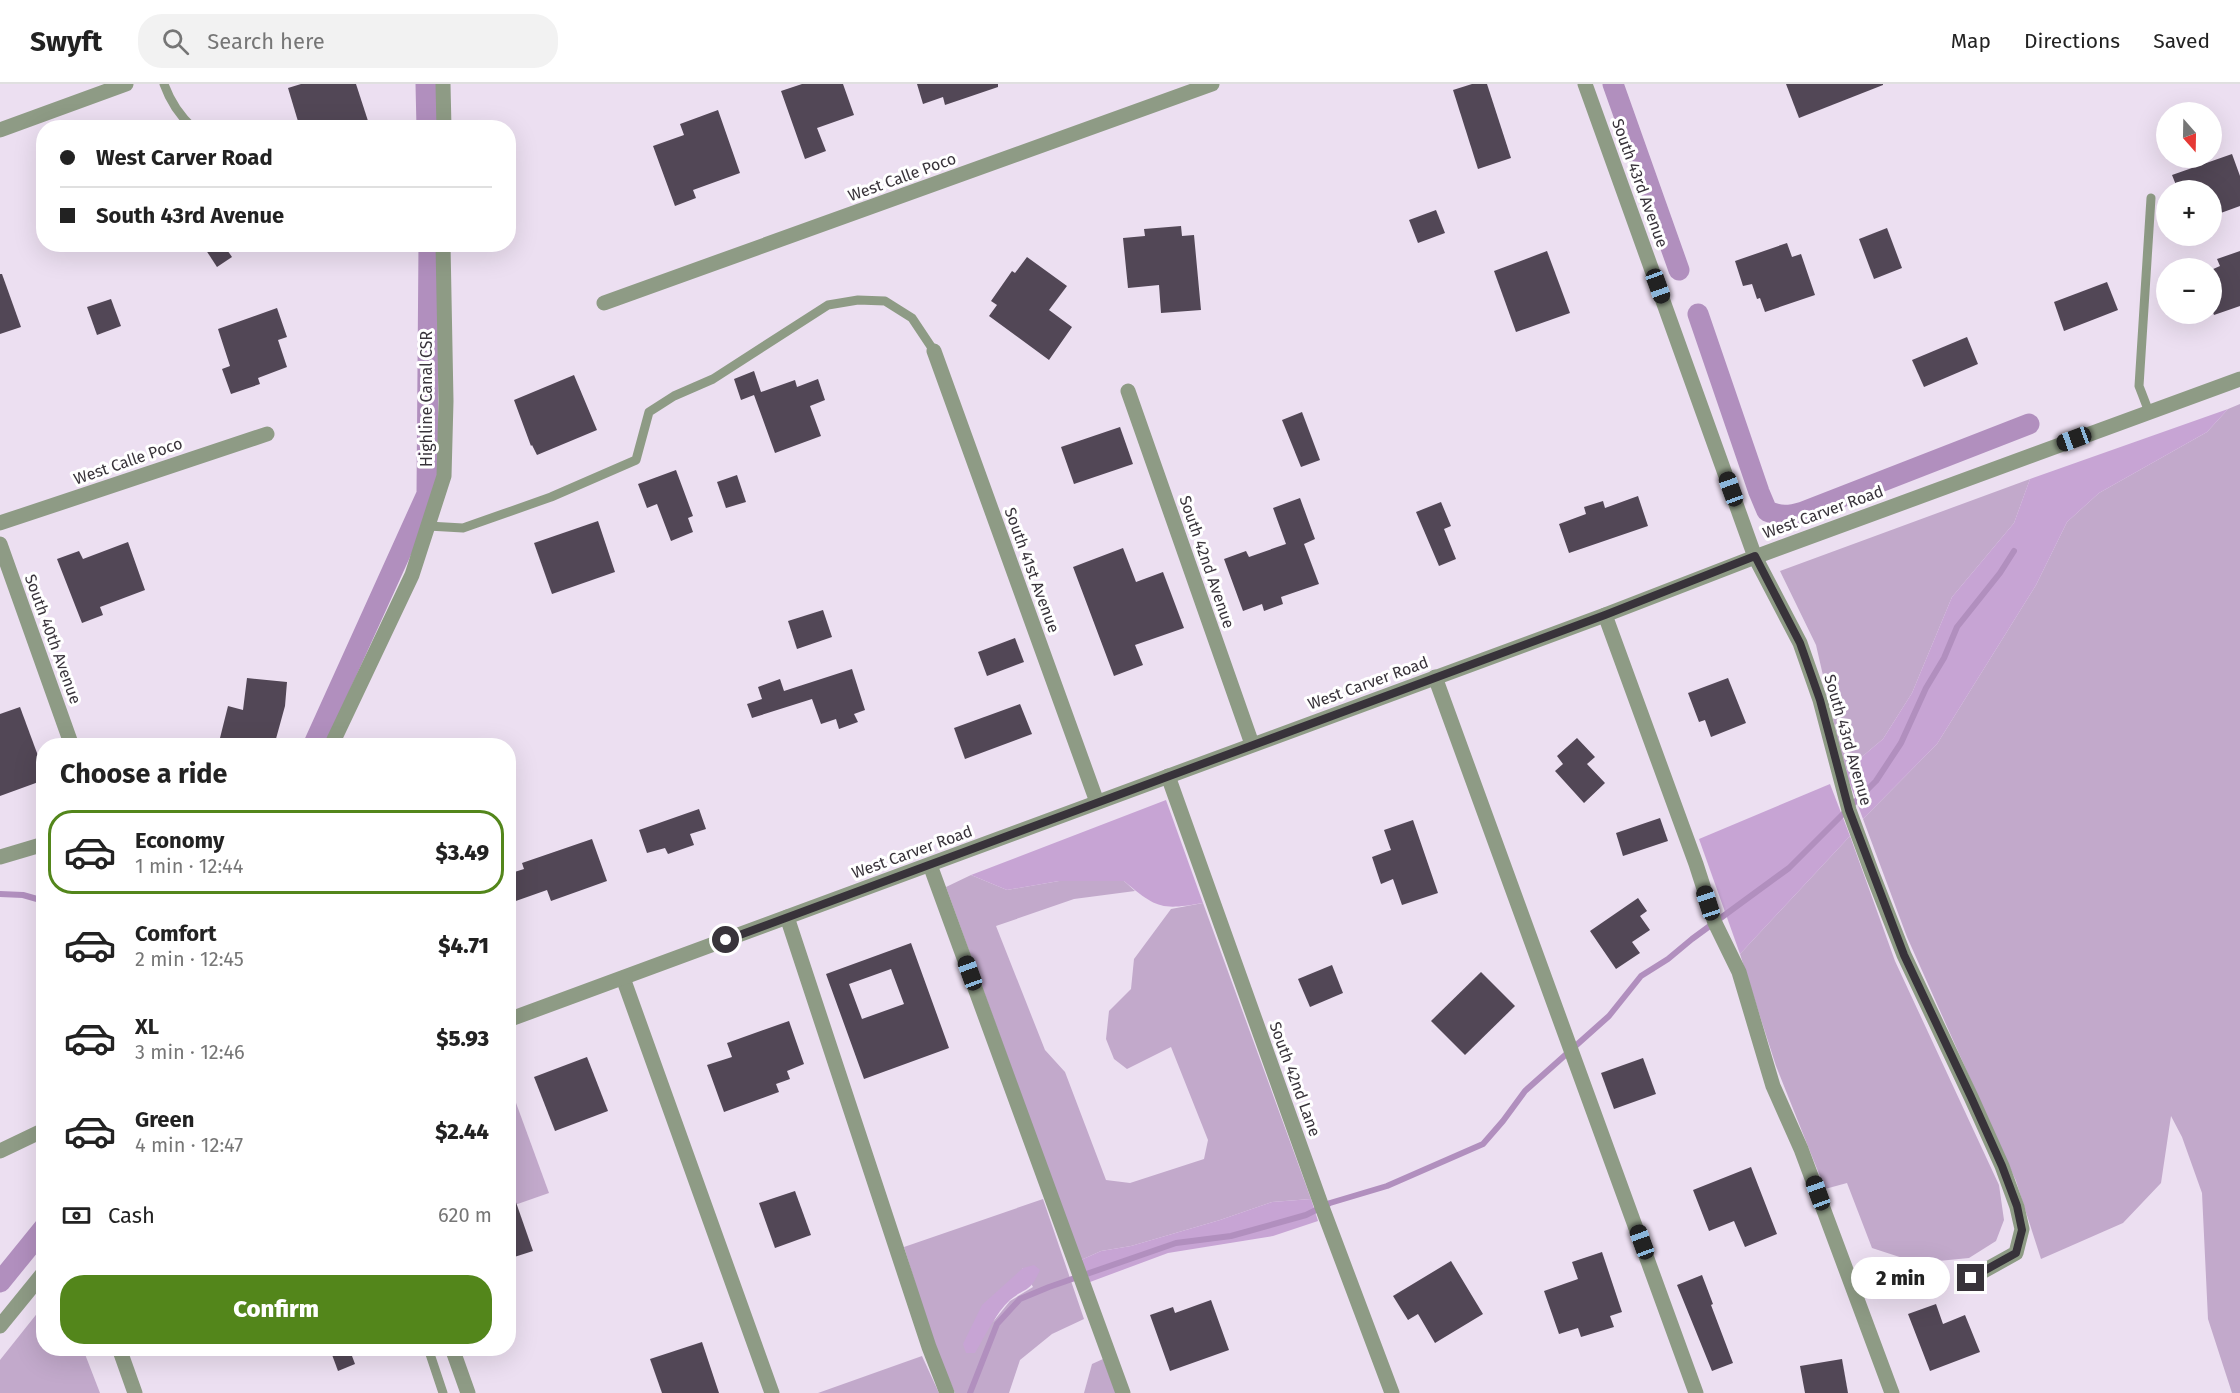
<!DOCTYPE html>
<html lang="en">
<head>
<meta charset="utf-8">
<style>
	body { margin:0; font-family:"Fira Sans",sans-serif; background:#f2f2f2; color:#222; height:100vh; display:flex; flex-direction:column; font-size:22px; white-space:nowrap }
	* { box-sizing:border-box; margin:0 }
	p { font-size:20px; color:#767676 }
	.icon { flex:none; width:33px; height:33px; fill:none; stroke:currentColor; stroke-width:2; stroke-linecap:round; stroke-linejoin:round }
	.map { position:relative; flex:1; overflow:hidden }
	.details { position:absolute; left:36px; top:654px; width:480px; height:618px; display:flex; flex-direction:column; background:#fff; border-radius:24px; box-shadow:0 6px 24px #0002 }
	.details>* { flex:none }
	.banner { position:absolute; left:36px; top:36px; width:480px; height:132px; border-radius:24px; box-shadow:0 6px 24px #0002; display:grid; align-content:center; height:132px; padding:0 24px; background:#fff }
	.needle { width:39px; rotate:160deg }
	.controls { position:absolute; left:2156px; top:18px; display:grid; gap:12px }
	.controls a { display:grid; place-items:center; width:66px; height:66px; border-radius:50%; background:#fff; box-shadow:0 6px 24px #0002; font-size:30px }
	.end { position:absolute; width:27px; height:27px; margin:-14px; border:8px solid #38333a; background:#fff; box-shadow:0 0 0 3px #fff }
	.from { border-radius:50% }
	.bubble { position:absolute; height:42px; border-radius:21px; background:#fff; box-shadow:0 6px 24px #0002; font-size:20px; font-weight:800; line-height:42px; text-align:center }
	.car { position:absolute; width:18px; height:36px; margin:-18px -9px; border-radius:8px; box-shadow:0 0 4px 2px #0007; background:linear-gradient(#222 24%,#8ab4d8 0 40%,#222 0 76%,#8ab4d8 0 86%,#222 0) }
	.banner b { display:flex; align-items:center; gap:21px; height:57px; font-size:22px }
	.banner b+b { border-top:2px solid #e0e0e0 }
	.banner i { width:15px; height:15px; background:#222 }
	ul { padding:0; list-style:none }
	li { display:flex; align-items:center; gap:18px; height:84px; margin:0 12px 9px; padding:0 12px; border:3px solid transparent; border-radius:24px }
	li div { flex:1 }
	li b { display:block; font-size:22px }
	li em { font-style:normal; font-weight:800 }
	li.active { border-color:#53861b }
	li>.icon { width:54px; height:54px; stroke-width:1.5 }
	h2 { padding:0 24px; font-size:27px; line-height:72px }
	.pay { display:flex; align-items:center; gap:15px; height:66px; padding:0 24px; font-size:22px }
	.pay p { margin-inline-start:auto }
	.primary-button { display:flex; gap:12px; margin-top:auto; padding:12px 24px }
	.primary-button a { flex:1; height:69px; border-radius:24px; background:#53861b; color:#fff; font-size:24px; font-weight:800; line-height:69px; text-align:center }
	header { display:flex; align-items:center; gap:36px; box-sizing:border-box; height:84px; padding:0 30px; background:#fff; border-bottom:2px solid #e0e0e0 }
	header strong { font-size:28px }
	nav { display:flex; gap:33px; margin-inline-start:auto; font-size:21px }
	.search { width:420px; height:54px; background:#f2f2f2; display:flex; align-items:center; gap:15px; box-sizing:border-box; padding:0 21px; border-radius:24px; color:#767676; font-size:22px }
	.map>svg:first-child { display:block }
</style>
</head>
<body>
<header>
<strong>Swyft</strong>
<div class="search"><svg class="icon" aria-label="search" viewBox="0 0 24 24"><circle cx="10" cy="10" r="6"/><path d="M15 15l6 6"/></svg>Search here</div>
<nav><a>Map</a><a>Directions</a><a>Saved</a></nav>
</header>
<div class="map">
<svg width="2240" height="1309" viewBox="0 0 2240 1309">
	<rect width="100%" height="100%" fill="#ecdff1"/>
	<g fill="#c2a9cb" fill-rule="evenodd">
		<polygon points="2240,320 2240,1309 2232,1309 2208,1235 2202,1109 2182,1053 2171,1032 2161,1099 2123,1139 2041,1175 2016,1097 1907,853 1863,735 1937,660 2036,501 2067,438 2099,409 2207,348 2228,325"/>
		<polygon points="2030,395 2014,439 1952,513 1912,609 1883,655 1845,687 1816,561 1780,487"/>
		<polygon points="1850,752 1895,877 1999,1101 2004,1136 1996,1157 1969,1174 1918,1179 1872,1164 1847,1099 1825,1105 1776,982 1740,870"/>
		<polygon points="971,791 1007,806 1059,797 1124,797 1135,807 1074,815 996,842 1045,966 1065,988 1106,1096 1130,1099 1204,1075 1208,1056 1171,963 1127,985 1114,975 1106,955 1109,927 1131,905 1134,875 1171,825 1203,819 1311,1115 1272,1118 1220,1136 1131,1162 1101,1167 1081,1176 946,803"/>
		<polygon points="508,997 549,1109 509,1123 508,1123"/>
		<path d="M1043,1115L1084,1235L1052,1250L1020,1276L1009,1309H955L936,1266L904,1163ZM1023,1184L1033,1203L1010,1217L993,1238Z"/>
		<polygon points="43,1222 44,1264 83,1265 100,1309 0,1309 0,1276"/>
		<polygon points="922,1272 939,1309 818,1309"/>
		<polygon points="1103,1275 1116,1309 1084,1309 1092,1280"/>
	</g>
	<g fill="#c7a4d4">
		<polygon points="2228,325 2207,348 2099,409 2067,438 2036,501 1937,660 1863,735 1845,687 1883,655 1912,609 1952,513 2014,439 2030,395"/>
		<polygon points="1830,700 1850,752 1740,870 1699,755"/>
		<path d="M1166,716L1203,819C1162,826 1157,825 1124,797H1059L1007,806L971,791Z"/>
		<polygon points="1311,1115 1318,1137 1273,1152 1168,1169 1090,1198 1081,1176 1101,1167 1131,1162 1220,1136 1272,1118"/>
		<path d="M1034,1181L1040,1186C1029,1210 1027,1202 1010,1216C995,1230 985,1252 975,1269H966L963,1260L982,1221L1023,1184Z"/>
	</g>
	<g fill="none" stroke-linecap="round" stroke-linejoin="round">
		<g stroke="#b18fbe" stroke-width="6">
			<polyline points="0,810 23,811 44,817"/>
			<polyline points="970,1309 997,1240 1020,1215 1049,1203 1176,1159 1231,1152 1306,1131 1330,1119 1387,1102 1483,1060 1503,1037 1525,1007 1609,932 1641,892 1668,875 1692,855 1789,784 1876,697 1901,659 1926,604 1944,574 1957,543 2000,489 2014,467"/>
		</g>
		<g stroke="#b18fbe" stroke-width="21">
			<polyline points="426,0 427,44"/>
			<polyline points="1613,0 1679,186"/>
			<path d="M1698,230L1759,408L1767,427C1781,433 1789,432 1803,428L2029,340"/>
			<polyline points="313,662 427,410 429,160"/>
			<polyline points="0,1198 44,1144"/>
		</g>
	</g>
	<g fill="#524756" fill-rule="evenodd">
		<polygon points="301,0 356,0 369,40 359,44 300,44 288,4"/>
		<polygon points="802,0 843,0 854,31 817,44 826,67 805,75 781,7"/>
		<polygon points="917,0 998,0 998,3 945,21 943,13 923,20"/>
		<polygon points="1472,0 1487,0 1511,74 1478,85 1453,6"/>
		<polygon points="1786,0 1883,0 1883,1 1799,34"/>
		<polygon points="718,26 740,89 693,106 696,114 675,122 653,62 684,51 680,40"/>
		<polygon points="2232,70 2240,92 2240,122 2218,130 2216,125 2211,126 2211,106 2178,106 2172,91"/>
		<polygon points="1436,126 1445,149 1418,159 1409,136"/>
		<polygon points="1181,142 1182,152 1194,151 1201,226 1161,229 1159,201 1128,204 1123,154 1145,152 1144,145"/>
		<polygon points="1887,144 1902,184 1874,195 1859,155"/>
		<polygon points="1787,159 1792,173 1801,170 1815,211 1765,228 1760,214 1757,215 1752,200 1743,202 1735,177"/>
		<polygon points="202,160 223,160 232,173 217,183"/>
		<polygon points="1547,167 1570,229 1516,248 1494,187"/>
		<polygon points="2240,167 2240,222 2214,231 2211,223 2211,186 2220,182 2217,175"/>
		<polygon points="1027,173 1067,202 1049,226 1072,243 1049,276 989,232 997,221 991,217 1012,187 1015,189"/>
		<polygon points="0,190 2,190 21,243 0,250"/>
		<polygon points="2107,198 2118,226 2064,247 2054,218"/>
		<polygon points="111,215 121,242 97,251 87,223"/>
		<polygon points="277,224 287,253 278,256 287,283 258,294 260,300 231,310 222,285 230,282 218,245"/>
		<polygon points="1967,253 1978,280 1924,303 1912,276"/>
		<polygon points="754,287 761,308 795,296 797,303 818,295 825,316 810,322 821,352 775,369 754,311 741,316 734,295"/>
		<polygon points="574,291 597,346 537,371 532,361 531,362 514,316"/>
		<polygon points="1302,328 1320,376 1301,383 1282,336"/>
		<polygon points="1120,343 1133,380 1074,400 1061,363"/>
		<polygon points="676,386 693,432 688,434 693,448 671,457 657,420 647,424 638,400"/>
		<polygon points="737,391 746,418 726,424 717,398"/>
		<polygon points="1638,412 1648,442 1569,469 1559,440 1586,430 1584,423 1603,417 1605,424"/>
		<polygon points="1300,414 1315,455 1304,460 1319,500 1281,513 1283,520 1264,527 1262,520 1243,527 1224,475 1246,467 1249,473 1286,460 1273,424"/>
		<polygon points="1441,418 1451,442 1444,445 1456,475 1439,482 1416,428"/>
		<polygon points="598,437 615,488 552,510 534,459"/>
		<polygon points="128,458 145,506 100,523 103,531 82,539 57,475 79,467 83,475"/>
		<polygon points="1123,464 1136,498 1163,488 1184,544 1135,561 1143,581 1114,592 1073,483"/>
		<polygon points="823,526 832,553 797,565 788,537"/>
		<polygon points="1015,554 1024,578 987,592 978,568"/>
		<polygon points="852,585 865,626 854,630 858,638 839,645 836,635 821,640 812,615 752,634 747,620 762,615 758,603 780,595 784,607"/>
		<polygon points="247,594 287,598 285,622 274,662 218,662 228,622 243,626"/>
		<polygon points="1728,594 1746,639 1711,653 1705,636 1699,638 1688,609"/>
		<polygon points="1020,620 1032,650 965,675 954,644"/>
		<polygon points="20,623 44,688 44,696 0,712 0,630"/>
		<polygon points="1577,654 1595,673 1587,680 1605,699 1584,719 1555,687 1563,680 1557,672"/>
		<polygon points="699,725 706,745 690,750 694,761 668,770 665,764 647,769 639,746"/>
		<polygon points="1660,734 1668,757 1623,772 1616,749"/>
		<polygon points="1413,736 1438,809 1402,821 1393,795 1381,800 1372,773 1391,766 1384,746"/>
		<polygon points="592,755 607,797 551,817 547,806 513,818 508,806 508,790 524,785 522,779"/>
		<polygon points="1638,814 1647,827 1640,832 1650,846 1632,858 1640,869 1616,885 1590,847"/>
		<path d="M911,859L949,964L864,995L826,890ZM891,885L904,920L862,935L849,900Z"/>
		<polygon points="1332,881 1343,909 1310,923 1298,895"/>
		<polygon points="1481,888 1515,922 1465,971 1431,937"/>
		<polygon points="789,937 804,980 787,987 790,995 776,1000 779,1008 724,1028 707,981 732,973 727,959"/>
		<polygon points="587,973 608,1027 555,1047 534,993"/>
		<polygon points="1643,974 1656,1010 1614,1025 1601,989"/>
		<polygon points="1751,1083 1777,1150 1745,1163 1734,1137 1709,1147 1693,1106"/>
		<polygon points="511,1104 533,1167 508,1175 508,1105"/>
		<polygon points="795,1107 811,1151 775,1164 759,1119"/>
		<polygon points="1602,1168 1622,1228 1610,1232 1614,1243 1581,1253 1578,1244 1559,1250 1544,1207 1578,1195 1572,1178"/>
		<polygon points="1451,1177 1483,1230 1435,1259 1418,1230 1408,1236 1393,1212"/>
		<polygon points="1702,1191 1713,1220 1711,1221 1733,1279 1712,1287 1677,1201"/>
		<polygon points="1211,1216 1229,1266 1170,1287 1150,1231 1173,1223 1175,1229"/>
		<polygon points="1936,1220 1943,1240 1965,1231 1980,1268 1930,1287 1908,1230"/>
		<polygon points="702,1258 719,1309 662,1309 650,1275"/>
		<polygon points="340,1264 349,1264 355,1280 338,1287 331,1268"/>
		<polygon points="1842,1275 1848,1309 1805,1309 1800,1282"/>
	</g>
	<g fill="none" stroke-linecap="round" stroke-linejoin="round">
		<g stroke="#8e9b85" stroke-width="9">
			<path d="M164,0C170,17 179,31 193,44"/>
			<polyline points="2149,328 2139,302 2151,114"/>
			<polyline points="428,442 463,444 551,413 636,376 649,328 674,312 713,295 828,221 858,216 885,217 912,234 934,267"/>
			<polyline points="428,1264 443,1309"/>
		</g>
		<g stroke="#8e9b85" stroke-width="15">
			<polyline points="443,0 444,44"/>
			<polyline points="1585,0 1755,473 1800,559 1820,616 1849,726 1872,789 1904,871 1971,1013 2002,1082 2017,1123 2022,1145 2016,1169 1971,1194"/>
			<polyline points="0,46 126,0"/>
			<polyline points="604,219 1212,0"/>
			<polyline points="934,267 1097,718"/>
			<polyline points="1128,307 1252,660"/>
			<polyline points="0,439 267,350"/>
			<polyline points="0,460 72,662"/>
			<polyline points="1605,531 1696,780 1715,839 1739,888 1773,1002 1801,1065 1892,1309"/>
			<polyline points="1435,593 1696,1309"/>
			<polyline points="331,662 412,491 444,392 446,317 443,160"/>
			<polyline points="1168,692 1322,1123 1392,1309"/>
			<polyline points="0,773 44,760"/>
			<polyline points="930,781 1123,1309"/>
			<polyline points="787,833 929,1263 947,1309"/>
			<polyline points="623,894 772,1309"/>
			<polyline points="508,936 1605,531 1755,473 2240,295"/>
			<polyline points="0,1067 44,1046"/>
			<polyline points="0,1242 44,1188"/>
			<polyline points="119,1264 135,1309"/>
			<polyline points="452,1264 468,1309"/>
		</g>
	</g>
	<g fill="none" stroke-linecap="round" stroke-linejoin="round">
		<polyline stroke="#38333a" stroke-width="8" points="726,856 1605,531 1755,472 1800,559 1820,616 1849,726 1904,871 1971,1013 2002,1082 2017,1122 2022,1146 2016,1169 1971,1194"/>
	</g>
	<g text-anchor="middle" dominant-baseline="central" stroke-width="6" stroke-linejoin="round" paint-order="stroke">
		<g font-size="16" fill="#38333a" stroke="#fff">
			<text transform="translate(902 93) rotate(-20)">West Calle Poco</text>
			<text transform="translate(1640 99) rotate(70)">South 43rd Avenue</text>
			<text transform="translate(426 315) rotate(-90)">Highline Canal CSR</text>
			<text transform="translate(128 377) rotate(-19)">West Calle Poco</text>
			<text transform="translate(1823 428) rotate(-20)">West Carver Road</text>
			<text transform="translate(1207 478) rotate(71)">South 42nd Avenue</text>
			<text transform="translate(1032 486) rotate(70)">South 41st Avenue</text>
			<text transform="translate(53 555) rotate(70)">South 40th Avenue</text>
			<text transform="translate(1368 599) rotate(-20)">West Carver Road</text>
			<text transform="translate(1848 656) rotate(74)">South 43rd Avenue</text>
			<text transform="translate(912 768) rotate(-20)">West Carver Road</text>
			<text transform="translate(1295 995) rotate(70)">South 42nd Lane</text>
		</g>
	</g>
</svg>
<div class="controls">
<a><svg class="needle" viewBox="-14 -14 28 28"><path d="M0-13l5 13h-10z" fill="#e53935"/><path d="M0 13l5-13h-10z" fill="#767676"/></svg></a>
<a>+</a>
<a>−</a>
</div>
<i class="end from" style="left:726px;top:856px"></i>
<i class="end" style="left:1971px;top:1194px"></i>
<div class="bubble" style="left:1851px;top:1173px;width:99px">2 min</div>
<i class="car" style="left:1658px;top:202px;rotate:160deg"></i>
<i class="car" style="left:2074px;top:355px;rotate:250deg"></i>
<i class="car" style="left:1731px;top:405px;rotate:340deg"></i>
<i class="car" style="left:1708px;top:819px;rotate:342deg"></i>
<i class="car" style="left:970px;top:889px;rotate:340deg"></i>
<i class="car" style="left:1818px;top:1109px;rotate:340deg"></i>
<i class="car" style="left:1642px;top:1158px;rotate:340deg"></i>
<div class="banner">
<b><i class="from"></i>West Carver Road</b>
<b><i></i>South 43rd Avenue</b>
</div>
<section class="details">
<h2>Choose a ride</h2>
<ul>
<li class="active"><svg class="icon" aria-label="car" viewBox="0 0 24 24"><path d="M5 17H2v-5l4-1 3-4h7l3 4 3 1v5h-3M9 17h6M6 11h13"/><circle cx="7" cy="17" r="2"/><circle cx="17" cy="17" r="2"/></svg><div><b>Economy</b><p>1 min · 12:44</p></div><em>$3.49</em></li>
<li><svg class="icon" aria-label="car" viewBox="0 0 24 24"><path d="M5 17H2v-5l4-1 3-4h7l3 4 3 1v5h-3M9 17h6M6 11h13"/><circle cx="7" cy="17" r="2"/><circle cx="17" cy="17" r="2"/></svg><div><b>Comfort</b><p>2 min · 12:45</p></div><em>$4.71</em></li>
<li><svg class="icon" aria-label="car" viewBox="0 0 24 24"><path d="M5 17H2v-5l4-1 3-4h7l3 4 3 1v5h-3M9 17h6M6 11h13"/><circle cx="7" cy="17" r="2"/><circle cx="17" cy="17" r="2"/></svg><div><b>XL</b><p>3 min · 12:46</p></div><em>$5.93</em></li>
<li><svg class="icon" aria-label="car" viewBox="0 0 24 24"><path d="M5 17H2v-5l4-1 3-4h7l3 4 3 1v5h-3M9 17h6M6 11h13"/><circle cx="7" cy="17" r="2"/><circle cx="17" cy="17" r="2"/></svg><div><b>Green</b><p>4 min · 12:47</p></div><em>$2.44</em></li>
</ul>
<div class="pay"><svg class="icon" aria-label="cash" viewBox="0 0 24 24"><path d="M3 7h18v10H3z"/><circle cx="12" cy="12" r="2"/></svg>Cash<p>620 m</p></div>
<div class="primary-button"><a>Confirm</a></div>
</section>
</div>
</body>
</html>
